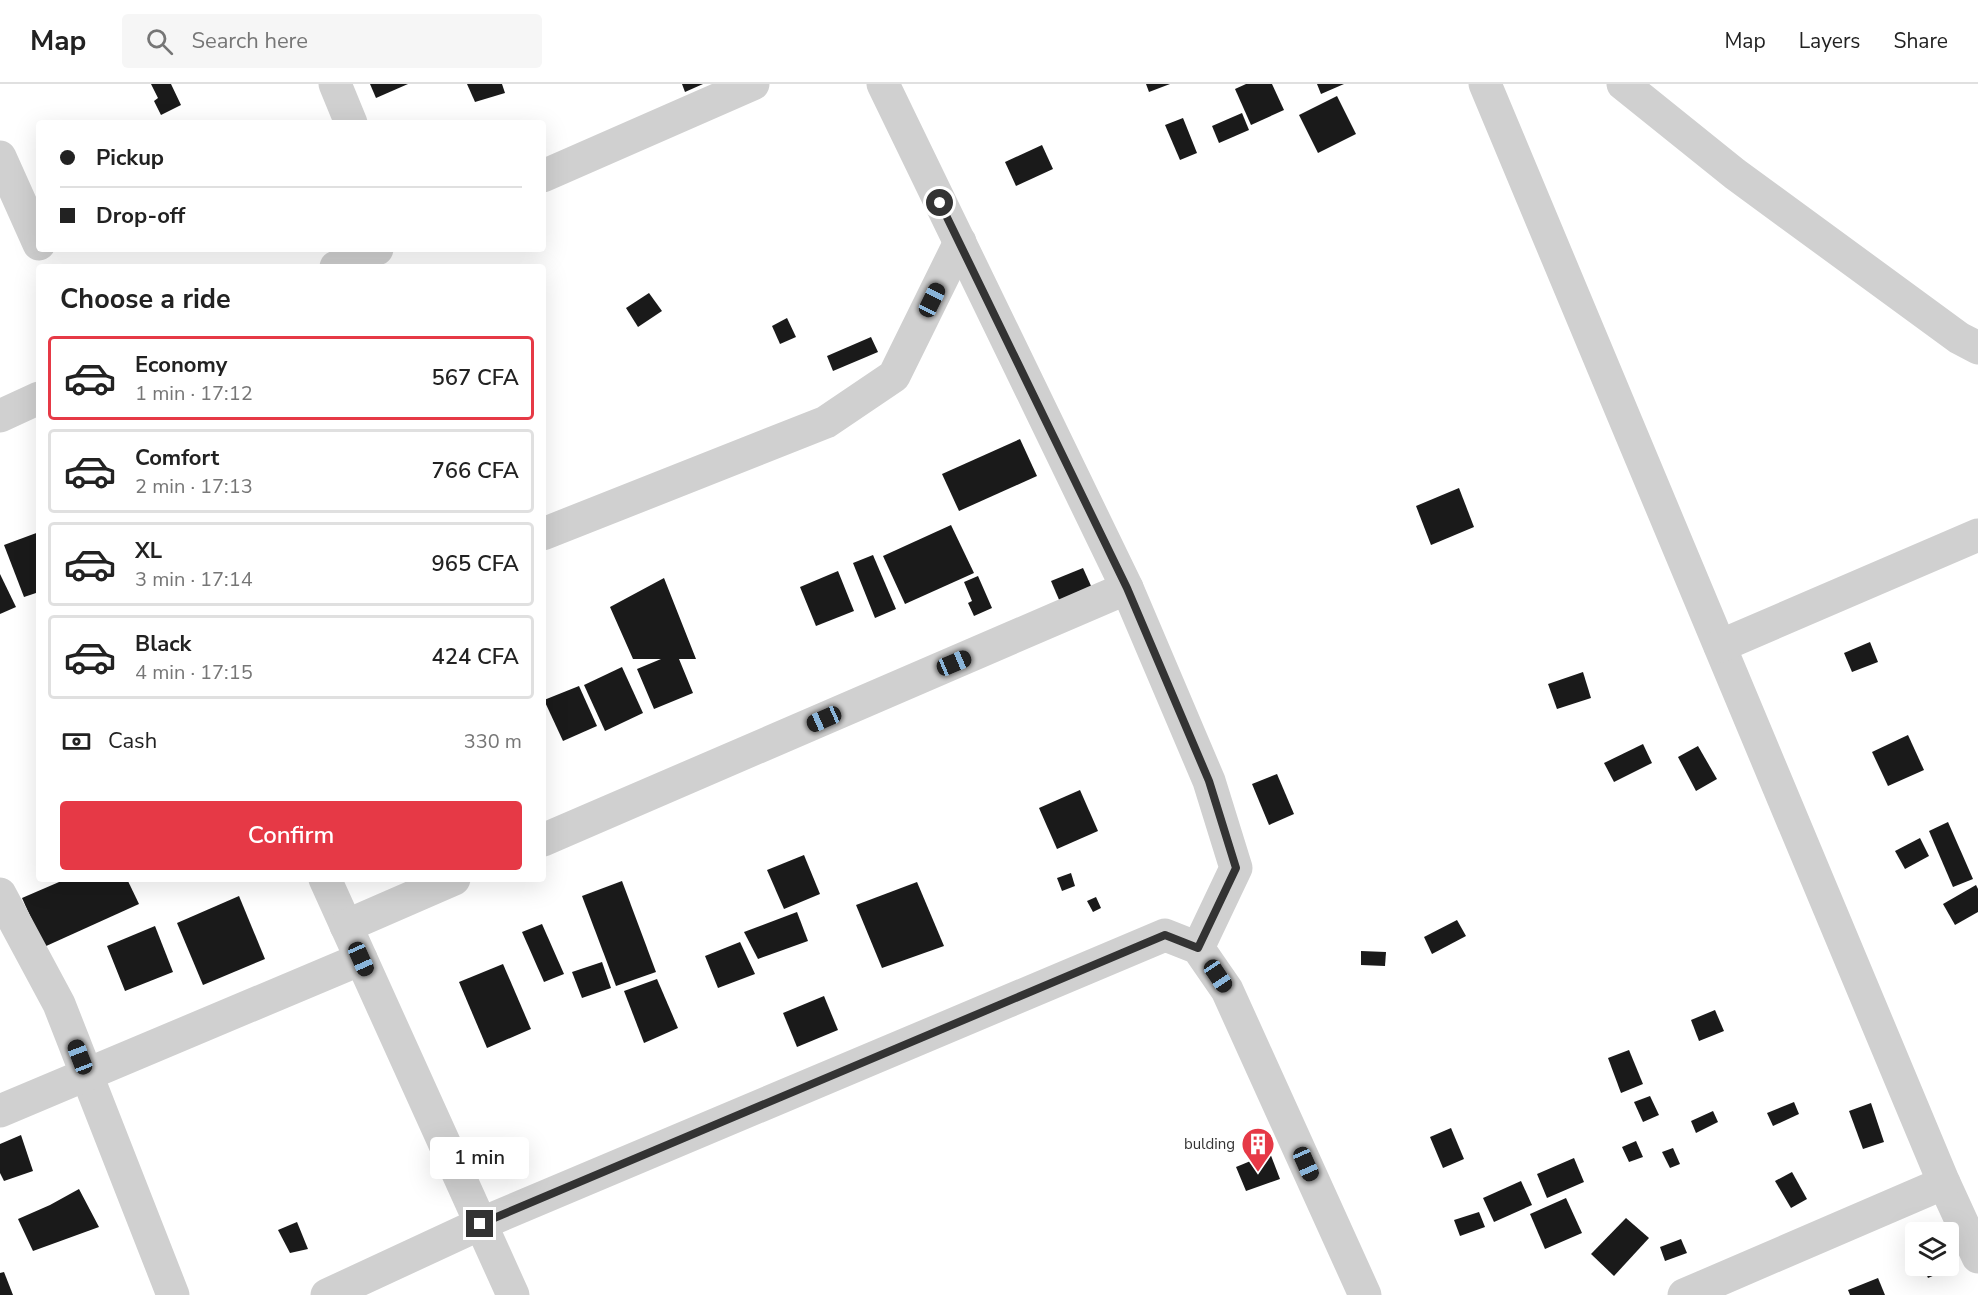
<!DOCTYPE html>
<html lang="en">
<head>
<meta charset="utf-8">
<style>
	body { margin:0; font-family:"Nunito Sans",sans-serif; background:#f6f6f6; color:#222; height:100vh; display:flex; flex-direction:column; font-size:22px; white-space:nowrap }
	* { box-sizing:border-box; margin:0 }
	p { font-size:20px; color:#767676 }
	.icon { flex:none; width:33px; height:33px; fill:none; stroke:currentColor; stroke-width:2; stroke-linecap:round; stroke-linejoin:round }
	.map { position:relative; flex:1; overflow:hidden }
	.panel { position:absolute; left:36px; top:180px; width:510px; height:618px; display:flex; flex-direction:column; background:#fff; border-radius:6px; box-shadow:0 6px 24px #0002 }
	.panel>* { flex:none }
	.top-card { position:absolute; left:36px; top:36px; width:510px; height:132px; border-radius:6px; box-shadow:0 6px 24px #0002; display:grid; align-content:center; height:132px; padding:0 24px; background:#fff }
	.tools { position:absolute; left:1905px; top:1138px; display:grid; gap:12px }
	.tools a { display:grid; place-items:center; width:54px; height:54px; border-radius:6px; background:#fff; box-shadow:0 6px 24px #0002; font-size:30px }
	.end { position:absolute; width:27px; height:27px; margin:-14px; border:8px solid #333; background:#fff; box-shadow:0 0 0 3px #fff }
	.from { border-radius:50% }
	.bubble { position:absolute; height:42px; border-radius:6px; background:#fff; box-shadow:0 6px 24px #0002; font-size:20px; font-weight:600; line-height:42px; text-align:center }
	.car { position:absolute; width:18px; height:36px; margin:-18px -9px; border-radius:8px; box-shadow:0 0 4px 2px #0007; background:linear-gradient(#222 24%,#8ab4d8 0 40%,#222 0 76%,#8ab4d8 0 86%,#222 0) }
	.top-card b { display:flex; align-items:center; gap:21px; height:57px; font-size:22px }
	.top-card b+b { border-top:2px solid #e0e0e0 }
	.top-card i { width:15px; height:15px; background:#222 }
	ul { padding:0; list-style:none }
	li { display:flex; align-items:center; gap:18px; height:84px; margin:0 12px 9px; padding:0 12px; border:3px solid #e0e0e0; border-radius:6px }
	li div { flex:1 }
	li b { display:block; font-size:22px }
	li em { font-style:normal; font-weight:600 }
	li.selected { border-color:#e63946 }
	li>.icon { width:54px; height:54px; stroke-width:1.5 }
	h2 { padding:0 24px; font-size:27px; line-height:72px }
	.pay { display:flex; align-items:center; gap:15px; height:66px; padding:0 24px; font-size:22px }
	.pay p { margin-inline-start:auto }
	.button { display:flex; gap:12px; margin-top:auto; padding:12px 24px }
	.button a { flex:1; height:69px; border-radius:6px; background:#e63946; color:#fff; font-size:24px; font-weight:600; line-height:69px; text-align:center }
	header { display:flex; align-items:center; gap:36px; box-sizing:border-box; height:84px; padding:0 30px; background:#fff; border-bottom:2px solid #e0e0e0 }
	header strong { font-size:28px }
	nav { display:flex; gap:33px; margin-inline-start:auto; font-size:21px }
	.search { width:420px; height:54px; background:#f6f6f6; display:flex; align-items:center; gap:15px; box-sizing:border-box; padding:0 21px; border-radius:6px; color:#767676; font-size:22px }
	.map>svg:first-child { display:block }
</style>
</head>
<body>
<header>
<strong>Map</strong>
<div class="search"><svg class="icon" aria-label="search" viewBox="0 0 24 24"><circle cx="10" cy="10" r="6"/><path d="M15 15l6 6"/></svg>Search here</div>
<nav><a>Map</a><a>Layers</a><a>Share</a></nav>
</header>
<div class="map">
<svg width="1978" height="1211" viewBox="0 0 1978 1211">
	<rect width="100%" height="100%" fill="#fff"/>
	<g fill="#1a1a1a">
		<polygon points="151,0 171,0 181,21 161,31 154,17 158,14"/>
		<polygon points="370,0 408,0 376,14"/>
		<polygon points="467,0 502,0 505,9 475,18"/>
		<polygon points="682,0 703,0 685,8"/>
		<polygon points="1146,0 1170,0 1149,8"/>
		<polygon points="1246,0 1272,0 1284,26 1251,41 1235,5"/>
		<polygon points="1317,0 1344,0 1321,10"/>
		<polygon points="1337,12 1356,50 1318,69 1299,31"/>
		<polygon points="1242,29 1249,46 1219,59 1212,42"/>
		<polygon points="1183,34 1197,69 1180,76 1165,41"/>
		<polygon points="1042,61 1053,85 1016,102 1005,78"/>
		<polygon points="649,209 662,227 638,243 626,224"/>
		<polygon points="787,234 796,253 780,260 772,242"/>
		<polygon points="871,253 878,268 833,287 827,272"/>
		<polygon points="1020,355 1037,392 959,427 942,390"/>
		<polygon points="1459,404 1474,443 1431,461 1416,422"/>
		<polygon points="951,441 974,489 905,520 883,472"/>
		<polygon points="39,448 39,508 24,513 4,461"/>
		<polygon points="873,471 896,525 875,534 853,479"/>
		<polygon points="1083,484 1092,504 1060,518 1051,497"/>
		<polygon points="838,487 854,527 816,542 800,503"/>
		<polygon points="0,490 16,523 0,530"/>
		<polygon points="978,492 992,524 974,532 968,519 972,517 964,498"/>
		<polygon points="664,494 696,575 679,575 693,609 654,625 637,585 661,575 633,575 610,523"/>
		<polygon points="1870,558 1878,578 1852,588 1844,569"/>
		<polygon points="622,583 643,629 605,647 584,601"/>
		<polygon points="1583,588 1591,614 1557,625 1548,600"/>
		<polygon points="579,602 597,642 563,657 544,616"/>
		<polygon points="1908,651 1924,686 1888,702 1872,668"/>
		<polygon points="1643,660 1652,679 1614,698 1604,679"/>
		<polygon points="1698,662 1717,695 1696,707 1678,673"/>
		<polygon points="1277,690 1294,730 1269,741 1252,700"/>
		<polygon points="1080,706 1098,747 1057,765 1039,724"/>
		<polygon points="1948,738 1973,795 1953,803 1929,747"/>
		<polygon points="1920,754 1929,772 1905,785 1895,767"/>
		<polygon points="804,771 820,810 784,825 767,786"/>
		<polygon points="1071,789 1075,802 1062,807 1057,794"/>
		<polygon points="66,795 127,795 139,820 44,863 22,814"/>
		<polygon points="622,797 656,888 616,902 582,812"/>
		<polygon points="917,798 944,862 882,884 856,821"/>
		<polygon points="1976,801 1978,805 1978,828 1955,841 1943,820"/>
		<polygon points="239,812 265,875 203,901 177,839"/>
		<polygon points="1096,813 1101,824 1093,828 1087,817"/>
		<polygon points="797,828 808,857 758,875 744,848"/>
		<polygon points="1457,836 1466,852 1432,870 1424,853"/>
		<polygon points="542,840 564,890 544,898 522,848"/>
		<polygon points="155,842 173,888 125,907 107,862"/>
		<polygon points="740,858 755,890 718,904 705,872"/>
		<polygon points="1361,867 1386,868 1385,882 1361,881"/>
		<polygon points="602,878 611,904 582,914 572,888"/>
		<polygon points="503,880 531,945 487,964 459,898"/>
		<polygon points="657,895 678,944 644,959 624,907"/>
		<polygon points="824,912 838,946 797,963 783,929"/>
		<polygon points="1715,926 1724,947 1699,957 1691,936"/>
		<polygon points="1629,966 1643,1000 1621,1009 1608,974"/>
		<polygon points="1650,1012 1659,1031 1643,1038 1634,1018"/>
		<polygon points="1794,1018 1799,1030 1773,1042 1767,1029"/>
		<polygon points="1871,1019 1884,1058 1863,1065 1849,1027"/>
		<polygon points="1713,1027 1718,1038 1696,1049 1691,1037"/>
		<polygon points="1451,1044 1464,1075 1443,1084 1430,1053"/>
		<polygon points="21,1051 33,1087 4,1097 0,1089 0,1060"/>
		<polygon points="1636,1057 1643,1073 1629,1078 1622,1063"/>
		<polygon points="1673,1064 1680,1080 1670,1084 1662,1068"/>
		<polygon points="1270,1069 1280,1095 1246,1107 1236,1083"/>
		<polygon points="1574,1074 1584,1098 1547,1114 1537,1090"/>
		<polygon points="1792,1088 1807,1115 1791,1124 1775,1097"/>
		<polygon points="1521,1097 1532,1121 1494,1138 1483,1114"/>
		<polygon points="79,1105 99,1143 33,1167 18,1135 50,1121"/>
		<polygon points="1566,1114 1582,1149 1545,1165 1530,1130"/>
		<polygon points="1479,1128 1485,1143 1460,1152 1454,1136"/>
		<polygon points="1626,1134 1649,1154 1614,1192 1591,1170"/>
		<polygon points="297,1138 308,1165 290,1169 278,1146"/>
		<polygon points="1681,1155 1687,1169 1665,1177 1660,1163"/>
		<polygon points="1949,1165 1956,1182 1928,1194 1923,1182 1948,1182"/>
		<polygon points="4,1188 13,1211 0,1211 0,1189"/>
		<polygon points="1878,1194 1885,1211 1850,1211 1848,1206"/>
	</g>
	<g fill="none" stroke-linecap="round" stroke-linejoin="round">
		<g stroke="#d0d0d0" stroke-width="33">
			<polyline points="335,0 351,39"/>
			<polyline points="883,0 1127,504 1209,697 1236,784 1198,864"/>
			<polyline points="1485,0 1944,1099 1978,1173"/>
			<polyline points="1623,0 1735,90 1959,254 1978,264"/>
			<polyline points="0,73 39,160"/>
			<polyline points="543,92 753,0"/>
			<polyline points="336,183 377,165"/>
			<polyline points="0,332 39,314"/>
			<polyline points="543,450 826,338 894,292 960,158"/>
			<polyline points="1720,562 1978,451"/>
			<polyline points="543,756 1127,504"/>
			<polyline points="325,795 513,1211"/>
			<polyline points="0,810 59,920 173,1211"/>
			<polyline points="346,842 454,795"/>
			<polyline points="0,1027 361,875"/>
			<polyline points="327,1211 480,1140 1165,851 1198,864 1227,906 1365,1211"/>
			<polyline points="1684,1211 1944,1099"/>
		</g>
	</g>
	<g fill="none" stroke-linecap="round" stroke-linejoin="round">
		<polyline stroke="#333" stroke-width="8" points="480,1140 1165,851 1198,864 1236,784 1209,697 1127,504 940,119"/>
	</g>
	<defs>
		<g id="building-pin" transform="scale(1.725)"><path d="M0 17L-7.5 6A9.5 9.5 0 1 1 7.5 6Z" fill="#e63946" stroke="#fff"/><path d="M-4-6H4V6H1V3H-1V6H-4ZM-2.5-4.3h1.7v1.8h-1.7ZM.8-4.3h1.7v1.8H.8ZM-2.5-1h1.7V.8h-1.7ZM.8-1h1.7V.8H.8Z" fill="#fff"/></g>
	</defs>
	<g fill-rule="evenodd">
		<use href="#building-pin" x="1258" y="1060"/>
	</g>
	<g text-anchor="middle" dominant-baseline="central" stroke-width="6" stroke-linejoin="round" paint-order="stroke">
		<g font-size="15" fill="#333" stroke="#fff" text-anchor="end">
			<text x="1235" y="1060">bulding</text>
		</g>
	</g>
</svg>
<div class="tools">
<a><svg class="icon" aria-label="layers" viewBox="0 0 24 24"><path d="M12 4l9 5-9 5-9-5zM3 14l9 5 9-5"/></svg></a>
</div>
<i class="end from" style="left:940px;top:119px"></i>
<i class="end" style="left:480px;top:1140px"></i>
<div class="bubble" style="left:430px;top:1053px;width:99px">1 min</div>
<i class="car" style="left:932px;top:216px;rotate:26deg"></i>
<i class="car" style="left:954px;top:579px;rotate:67deg"></i>
<i class="car" style="left:824px;top:635px;rotate:246deg"></i>
<i class="car" style="left:361px;top:875px;rotate:156deg"></i>
<i class="car" style="left:1218px;top:892px;rotate:146deg"></i>
<i class="car" style="left:80px;top:973px;rotate:339deg"></i>
<i class="car" style="left:1306px;top:1080px;rotate:156deg"></i>
<div class="top-card">
<b><i class="from"></i>Pickup</b>
<b><i></i>Drop-off</b>
</div>
<section class="panel">
<h2>Choose a ride</h2>
<ul>
<li class="selected"><svg class="icon" aria-label="car" viewBox="0 0 24 24"><path d="M5 17H2v-5l4-1 3-4h7l3 4 3 1v5h-3M9 17h6M6 11h13"/><circle cx="7" cy="17" r="2"/><circle cx="17" cy="17" r="2"/></svg><div><b>Economy</b><p>1 min · 17:12</p></div><em>567 CFA</em></li>
<li><svg class="icon" aria-label="car" viewBox="0 0 24 24"><path d="M5 17H2v-5l4-1 3-4h7l3 4 3 1v5h-3M9 17h6M6 11h13"/><circle cx="7" cy="17" r="2"/><circle cx="17" cy="17" r="2"/></svg><div><b>Comfort</b><p>2 min · 17:13</p></div><em>766 CFA</em></li>
<li><svg class="icon" aria-label="car" viewBox="0 0 24 24"><path d="M5 17H2v-5l4-1 3-4h7l3 4 3 1v5h-3M9 17h6M6 11h13"/><circle cx="7" cy="17" r="2"/><circle cx="17" cy="17" r="2"/></svg><div><b>XL</b><p>3 min · 17:14</p></div><em>965 CFA</em></li>
<li><svg class="icon" aria-label="car" viewBox="0 0 24 24"><path d="M5 17H2v-5l4-1 3-4h7l3 4 3 1v5h-3M9 17h6M6 11h13"/><circle cx="7" cy="17" r="2"/><circle cx="17" cy="17" r="2"/></svg><div><b>Black</b><p>4 min · 17:15</p></div><em>424 CFA</em></li>
</ul>
<div class="pay"><svg class="icon" aria-label="cash" viewBox="0 0 24 24"><path d="M3 7h18v10H3z"/><circle cx="12" cy="12" r="2"/></svg>Cash<p>330 m</p></div>
<div class="button"><a>Confirm</a></div>
</section>
</div>
</body>
</html>
